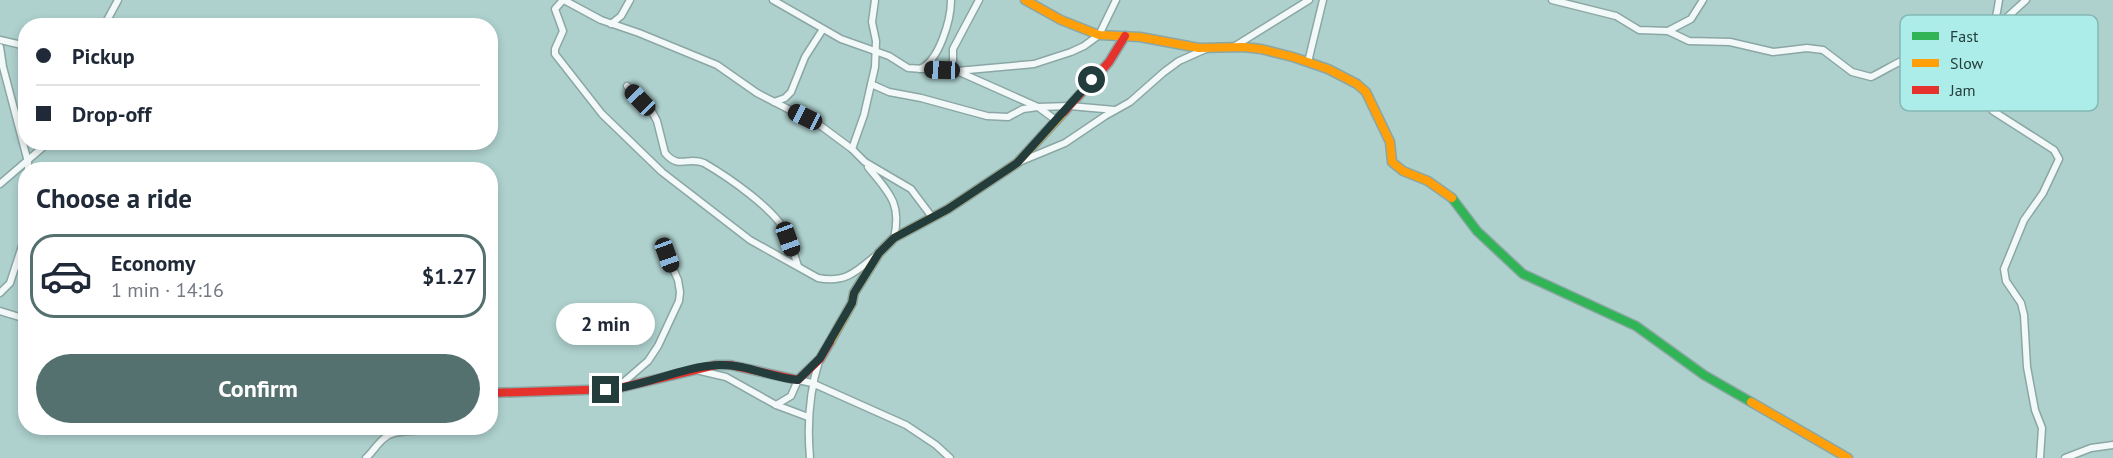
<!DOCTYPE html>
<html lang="en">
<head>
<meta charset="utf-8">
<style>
	body { margin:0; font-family:"PT Sans",sans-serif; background:#f2f2f3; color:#1f2937; height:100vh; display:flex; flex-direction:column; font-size:22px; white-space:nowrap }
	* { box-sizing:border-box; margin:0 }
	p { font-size:20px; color:#747a83 }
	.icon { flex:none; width:33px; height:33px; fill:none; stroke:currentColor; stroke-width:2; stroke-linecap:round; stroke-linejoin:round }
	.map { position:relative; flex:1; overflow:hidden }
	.side { position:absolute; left:18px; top:162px; width:480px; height:273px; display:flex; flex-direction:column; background:#fff; border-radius:24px; box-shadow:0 3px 9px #0003 }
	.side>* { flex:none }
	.top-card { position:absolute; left:18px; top:18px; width:480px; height:132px; border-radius:24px; box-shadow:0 3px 9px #0003; display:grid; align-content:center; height:132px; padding:0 18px; background:#fff }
	.end { position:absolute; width:27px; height:27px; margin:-14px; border:8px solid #233d3c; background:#fff; box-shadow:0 0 0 3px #fff }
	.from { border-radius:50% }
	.bubble { position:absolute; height:42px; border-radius:21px; background:#fff; box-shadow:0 3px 9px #0003; font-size:20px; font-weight:800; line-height:42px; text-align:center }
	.car { position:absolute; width:18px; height:36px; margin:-18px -9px; border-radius:8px; box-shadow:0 0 4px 2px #0007; background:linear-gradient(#222 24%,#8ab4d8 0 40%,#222 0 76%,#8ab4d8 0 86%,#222 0) }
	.top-card b { display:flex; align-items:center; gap:21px; height:57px; font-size:22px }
	.top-card b+b { border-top:2px solid #e0e1e3 }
	.top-card i { width:15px; height:15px; background:#1f2937 }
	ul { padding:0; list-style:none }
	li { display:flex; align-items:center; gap:18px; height:84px; margin:0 12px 9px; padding:0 6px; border:3px solid transparent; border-radius:24px }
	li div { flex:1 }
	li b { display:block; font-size:22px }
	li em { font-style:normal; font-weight:800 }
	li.on { border-color:#54716f }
	li>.icon { width:54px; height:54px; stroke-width:1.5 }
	h2 { padding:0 18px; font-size:27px; line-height:72px }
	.button { display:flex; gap:12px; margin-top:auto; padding:12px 18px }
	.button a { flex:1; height:69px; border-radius:36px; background:#54716f; color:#fff; font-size:24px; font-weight:800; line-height:69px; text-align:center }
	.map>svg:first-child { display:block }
</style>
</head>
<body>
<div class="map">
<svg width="2113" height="458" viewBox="0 0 2113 458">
	<rect width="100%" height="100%" fill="#aed1ce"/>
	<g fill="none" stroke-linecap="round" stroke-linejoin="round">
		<g stroke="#8ba7a5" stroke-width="9">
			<g id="street">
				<path d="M563,0L555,9L563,31L555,49V54L602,114L662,172L750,240L818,278C844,283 855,273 874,257"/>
				<polyline points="564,0 601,20 639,33 717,65 757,93 821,126 852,149 865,162 911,189 932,217"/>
				<polyline points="773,0 841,39 889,56 908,68 957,71 1034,64 1071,52 1084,46 1099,35 1116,0"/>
				<polyline points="979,0 953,49 953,66 957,71 1038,107 1057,121"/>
				<path d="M1552,0L1616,16L1639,30L1668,31L1689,41L1730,42L1773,52L1807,48L1823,50L1852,72L1871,77C1886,70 1901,59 1917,55C1970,43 1989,69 1999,0"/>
				<polyline points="611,24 621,16 630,0"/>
				<polyline points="104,26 118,0"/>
				<polyline points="1668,31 1691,19 1703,0"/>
				<polyline points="1992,31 2026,0"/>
				<polyline points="1990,39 1992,65 1983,86 1982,97 1993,111 2054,150 2059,159 2043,193 2024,220 2004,269 2006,281 2021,303 2024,315 2027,367 2035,410 2042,428 2040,458"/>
				<polyline points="0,40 26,46"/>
				<polyline points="1235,46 1309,0"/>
				<polyline points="0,47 3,67 28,162 28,170"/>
				<polyline points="1308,62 1323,0"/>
				<path d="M920,69C939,61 951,20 951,0"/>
				<polyline points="871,84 889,92 921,98 987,116 1008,117 1023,109 1038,107 1070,106 1115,110"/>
				<path d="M627,86L650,108L657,121L665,153C679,170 688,156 704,163C728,177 775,209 787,234C792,244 794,255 798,266"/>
				<polyline points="774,102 785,98 791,92 805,57 823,29"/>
				<polyline points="852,149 864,115 875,67 876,41 872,22 875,0"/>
				<polyline points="1019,162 1065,143 1105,116 1130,102 1164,72 1179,61 1206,49"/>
				<path d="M868,167C889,193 902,203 894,238"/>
				<polyline points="0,184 49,142"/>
				<polyline points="26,225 24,240 26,252"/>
				<polyline points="0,293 10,283 24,240"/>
				<polyline points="0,311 26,319"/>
				<polyline points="696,370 726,377 776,405 808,417"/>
				<polyline points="618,387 648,361 658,346 679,301 680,292 678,280 667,255"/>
				<polyline points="776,405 791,396 798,380 812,383 906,425 936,445 950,458"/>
				<path d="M366,458C373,452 378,442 386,437C396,428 424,433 438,428"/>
				<path d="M810,458C807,424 809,393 819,361"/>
				<polyline points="2065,458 2091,448 2113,445"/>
			</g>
		</g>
		<g stroke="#8ba7a5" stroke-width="11">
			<polyline id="fast" points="1452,198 1477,231 1523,274 1636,326 1704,375 1751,402"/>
		</g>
		<g stroke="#8ba7a5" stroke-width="11">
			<g id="slow">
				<polyline points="1025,0 1061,20 1099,35 1140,37 1199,48 1243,47 1261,49 1293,57 1328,69 1357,84 1366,92 1390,142 1392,162 1403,171 1428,181 1452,198"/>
				<polyline points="830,342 852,303 854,293 879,253 894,238 948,209 1017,163 1064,112"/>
				<polyline points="1751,402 1848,458"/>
			</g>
		</g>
		<g stroke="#8ba7a5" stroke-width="11">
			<g id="jam">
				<polyline points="1064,112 1109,62 1125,36"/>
				<polyline points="490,393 615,389 716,365 730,365 798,380 820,359 830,342"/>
			</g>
		</g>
		<use href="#street" stroke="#f3f8f8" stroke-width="6"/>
		<use href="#fast" stroke="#30b455" stroke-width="8"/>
		<use href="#slow" stroke="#ff9f0a" stroke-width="8"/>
		<use href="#jam" stroke="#e5322d" stroke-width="8"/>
	</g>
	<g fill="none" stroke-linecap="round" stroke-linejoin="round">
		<path stroke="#233d3c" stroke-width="8" d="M606,390C644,387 681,366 720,365C746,364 771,378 798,380L820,358L852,303L854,293L879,253L894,238L948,209L1017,163L1092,80"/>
	</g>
	<rect x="1900" y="15" width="198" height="96" rx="9" fill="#adede9" stroke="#84b8b5" stroke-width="1.5"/>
	<rect x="1912" y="32" width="27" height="8" fill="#30b455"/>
	<rect x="1912" y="59" width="27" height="8" fill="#ff9f0a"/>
	<rect x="1912" y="86" width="27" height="8" fill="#e5322d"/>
	<g font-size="16" fill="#233d3c">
		<text x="1950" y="42">Fast</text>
		<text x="1950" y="69">Slow</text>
		<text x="1950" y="96">Jam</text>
	</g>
</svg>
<i class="end from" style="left:1092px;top:80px"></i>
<i class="end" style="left:606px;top:390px"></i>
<div class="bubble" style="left:556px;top:303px;width:99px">2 min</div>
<i class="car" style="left:942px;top:70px;rotate:272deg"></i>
<i class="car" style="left:640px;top:100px;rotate:316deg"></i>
<i class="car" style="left:805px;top:117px;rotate:296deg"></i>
<i class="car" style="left:788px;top:239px;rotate:160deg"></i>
<i class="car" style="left:667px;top:255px;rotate:160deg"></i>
<div class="top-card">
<b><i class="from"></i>Pickup</b>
<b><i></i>Drop-off</b>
</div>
<section class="side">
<h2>Choose a ride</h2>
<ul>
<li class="on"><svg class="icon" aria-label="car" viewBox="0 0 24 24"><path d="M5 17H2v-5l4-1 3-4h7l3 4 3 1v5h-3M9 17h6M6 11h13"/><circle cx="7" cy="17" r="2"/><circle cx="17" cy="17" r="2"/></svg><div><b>Economy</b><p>1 min · 14:16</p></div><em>$1.27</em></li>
</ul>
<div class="button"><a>Confirm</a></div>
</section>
</div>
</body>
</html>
